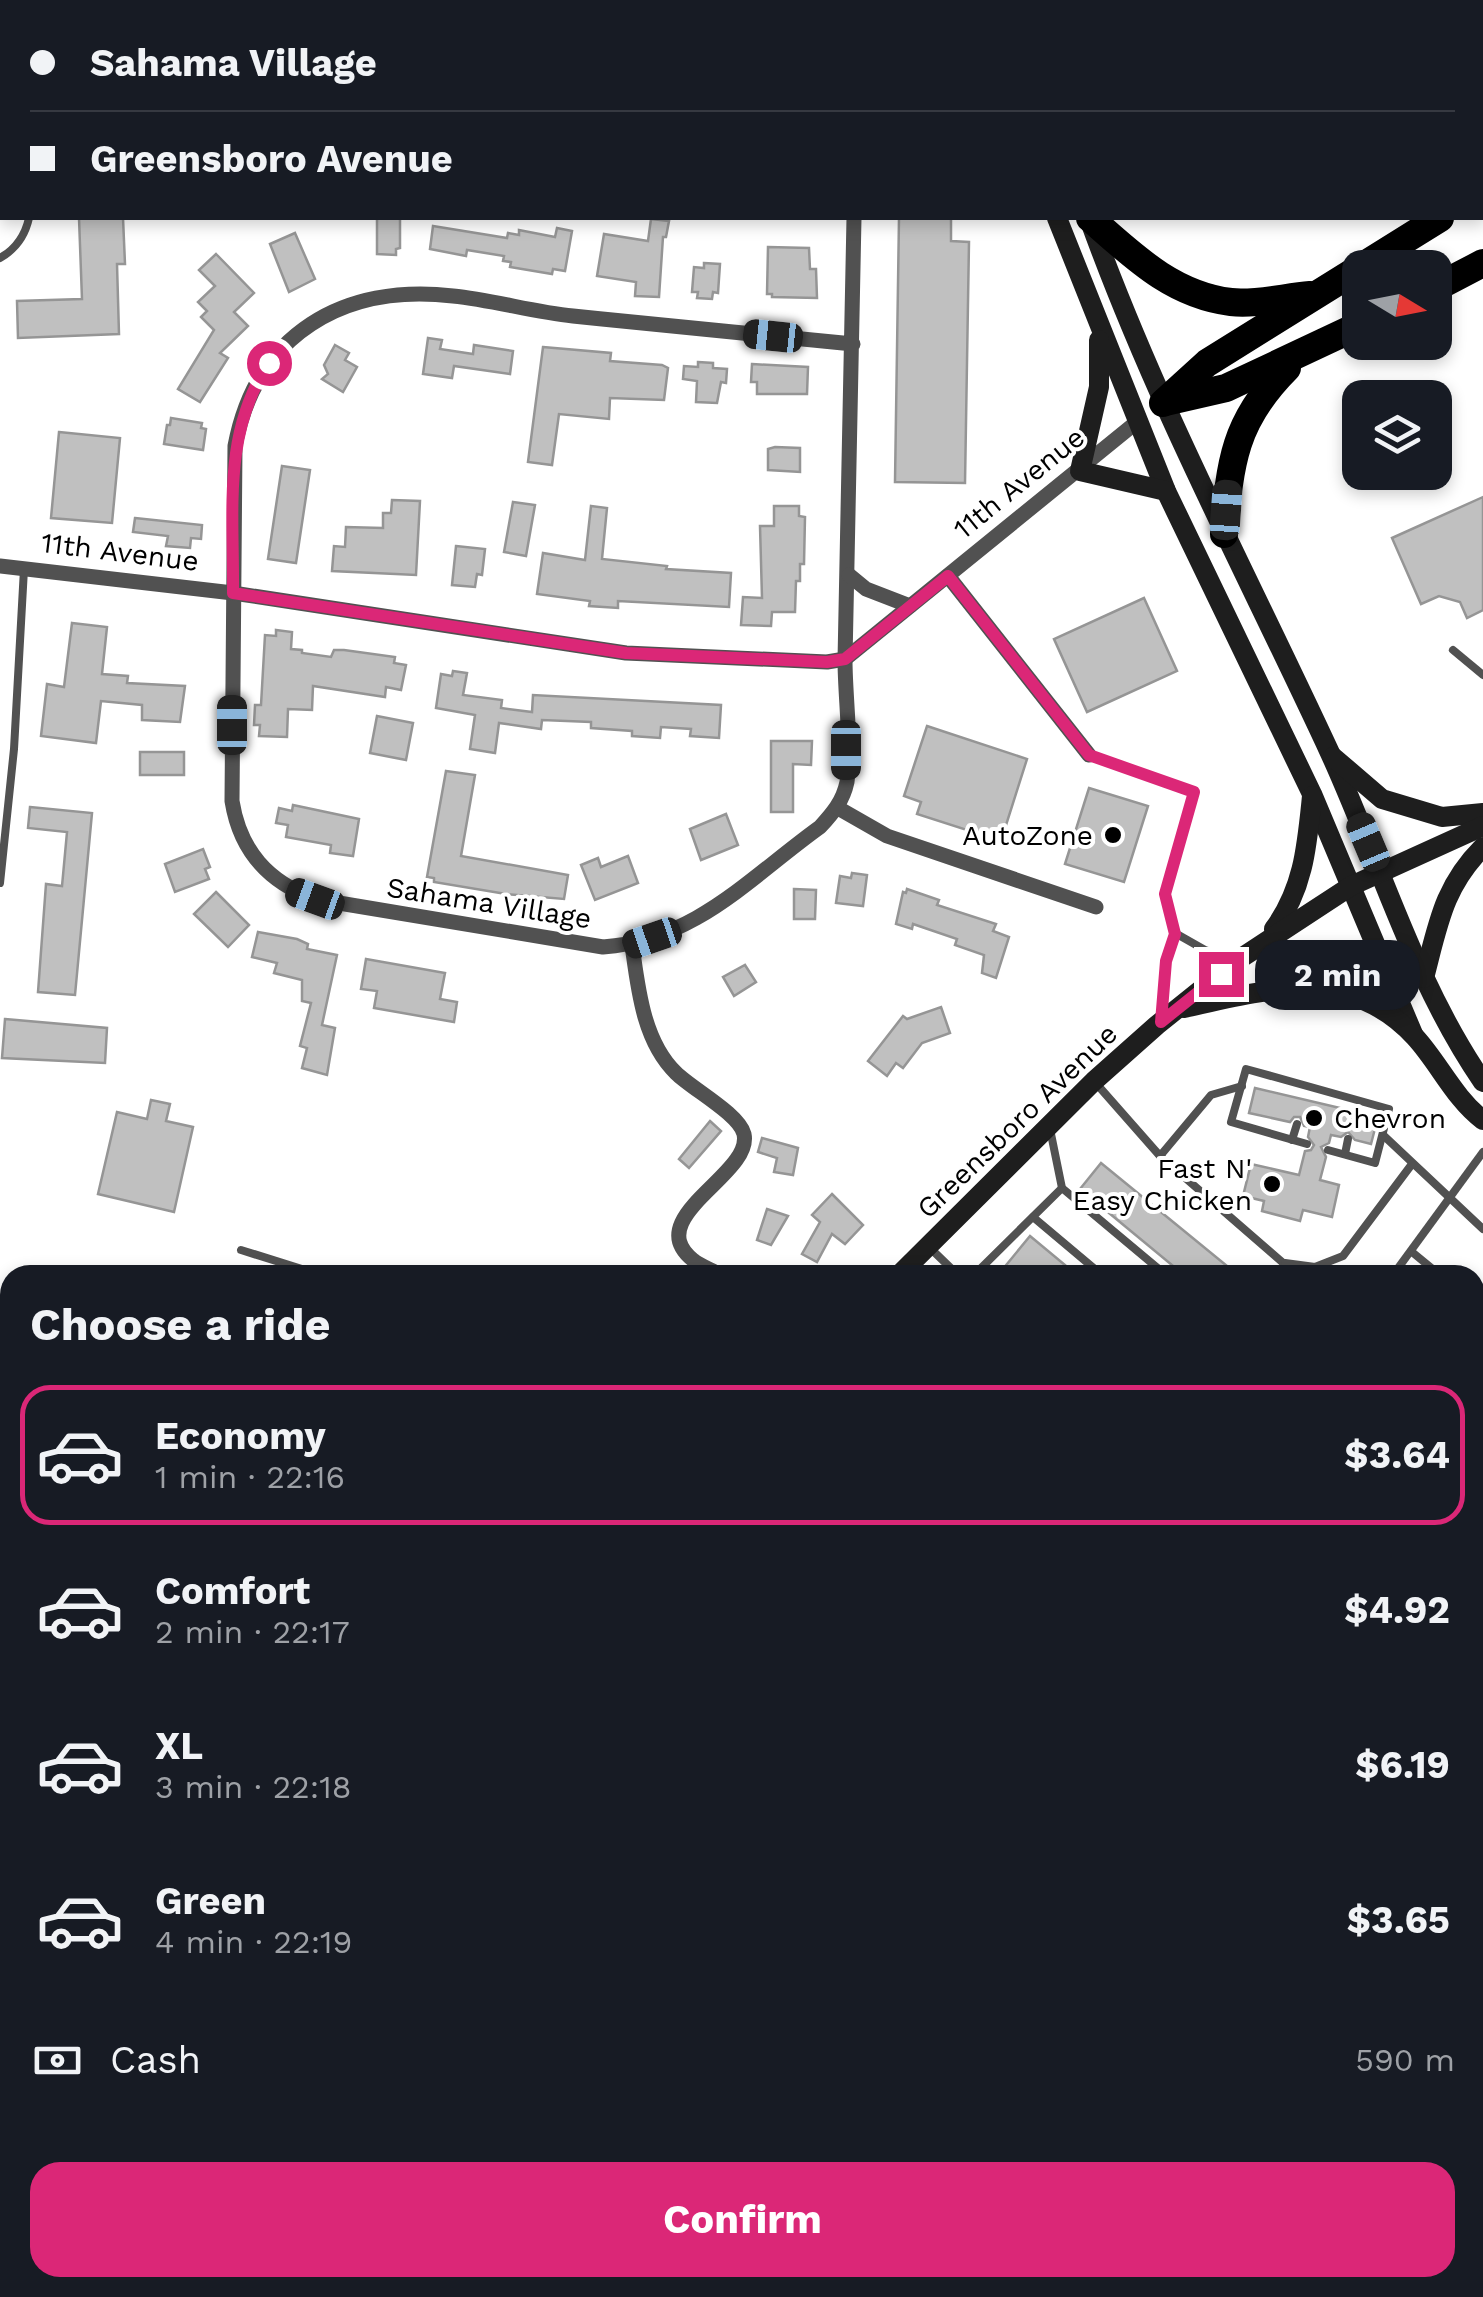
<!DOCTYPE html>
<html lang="en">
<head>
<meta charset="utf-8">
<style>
	body { margin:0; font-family:"Work Sans",sans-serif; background:#242831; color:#f1f3f6; height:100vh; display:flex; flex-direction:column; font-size:38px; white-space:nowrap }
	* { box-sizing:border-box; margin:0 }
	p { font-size:32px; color:#9ea1a6 }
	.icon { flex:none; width:55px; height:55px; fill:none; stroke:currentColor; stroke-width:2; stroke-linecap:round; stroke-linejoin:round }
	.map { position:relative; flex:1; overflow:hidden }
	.sheet { position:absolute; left:0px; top:1265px; width:1485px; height:1032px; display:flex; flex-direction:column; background:#171b24; border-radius:30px 30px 0 0; box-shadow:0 5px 15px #0003 }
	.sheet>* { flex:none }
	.guide { position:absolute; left:0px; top:0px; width:1485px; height:220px; box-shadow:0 5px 15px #0003; display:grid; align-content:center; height:220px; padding:0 30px; background:#171b24 }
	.needle { width:65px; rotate:100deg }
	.fabs { position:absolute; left:1342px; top:250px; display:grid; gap:20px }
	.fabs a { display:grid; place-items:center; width:110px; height:110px; border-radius:20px; background:#171b24; box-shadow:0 5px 15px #0003; font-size:50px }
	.end { position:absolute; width:45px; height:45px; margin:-22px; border:12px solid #db2777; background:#fff; box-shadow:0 0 0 5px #fff }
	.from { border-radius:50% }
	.bubble { position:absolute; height:70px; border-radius:30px; background:#171b24; box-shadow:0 5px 15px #0003; font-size:32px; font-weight:700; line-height:70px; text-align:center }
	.car { position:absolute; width:30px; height:60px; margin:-30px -15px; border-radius:12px; box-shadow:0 0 8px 2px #0007; background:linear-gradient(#222 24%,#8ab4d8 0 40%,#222 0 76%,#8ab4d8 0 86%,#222 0) }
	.guide b { display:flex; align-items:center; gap:35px; height:95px; font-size:38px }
	.guide b+b { border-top:2px solid #363941 }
	.guide i { width:25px; height:25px; background:#f1f3f6 }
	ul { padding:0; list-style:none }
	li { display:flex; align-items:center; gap:30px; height:140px; margin:0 20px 15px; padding:0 10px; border:5px solid transparent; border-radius:30px }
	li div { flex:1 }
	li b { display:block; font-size:38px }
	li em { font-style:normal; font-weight:700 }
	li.active { border-color:#db2777 }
	li>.icon { width:90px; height:90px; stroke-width:1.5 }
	h2 { padding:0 30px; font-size:45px; line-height:120px }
	.pay { display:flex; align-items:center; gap:25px; height:110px; padding:0 30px; font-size:38px }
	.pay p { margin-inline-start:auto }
	.cta { display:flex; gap:20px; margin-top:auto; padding:20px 30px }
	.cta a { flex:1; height:115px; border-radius:30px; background:#db2777; color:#fff; font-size:40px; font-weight:700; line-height:115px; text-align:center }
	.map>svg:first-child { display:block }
</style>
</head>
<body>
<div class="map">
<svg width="1483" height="2297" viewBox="0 0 1483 2297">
	<rect width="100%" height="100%" fill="#fff"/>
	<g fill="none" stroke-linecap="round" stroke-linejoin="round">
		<g stroke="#9f9f9f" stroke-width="5">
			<polyline points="0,2185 10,2195"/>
			<polyline points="130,2288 145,2297"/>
		</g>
	</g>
	<g fill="#c0c0c0" stroke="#959595" stroke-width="2.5">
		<polygon points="79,218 123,218 125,264 117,264 119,334 18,338 17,301 82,299"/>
		<polygon points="377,218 400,218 400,248 396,249 396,255 377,254"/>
		<polygon points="899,218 951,218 951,241 969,242 965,483 895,482"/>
		<polygon points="651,219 669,221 666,237 663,237 659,297 635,296 636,282 597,276 604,234 648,241"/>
		<polygon points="433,226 507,238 508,233 519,235 519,230 555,237 557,228 572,231 565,271 553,269 552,274 510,267 511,262 503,261 504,256 467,250 466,256 430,249"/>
		<polygon points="295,233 315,279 289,292 270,244"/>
		<polygon points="768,247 809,248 810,269 816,269 817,298 772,297 772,294 767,294"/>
		<polygon points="216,254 254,293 234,312 248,326 220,353 228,358 200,402 178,389 214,330 201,317 207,311 198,302 215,286 199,270"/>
		<polygon points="704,263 720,264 718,293 713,292 712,299 697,298 698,292 692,292 694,267 704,268"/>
		<polygon points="428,338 442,340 440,349 473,354 474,345 513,351 510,374 454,366 452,378 423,374"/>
		<polygon points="335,345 349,353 345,360 357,367 343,392 322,379 328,374 324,365"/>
		<polygon points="543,347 611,353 610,361 662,365 668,368 664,400 610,398 609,419 559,414 552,465 528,462"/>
		<polygon points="698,362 713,363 713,368 727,369 726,383 721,382 717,403 696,402 697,381 683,379 684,366 698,367"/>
		<polygon points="752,364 808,367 807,394 757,394 757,382 751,382"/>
		<polygon points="171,418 202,423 201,428 206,429 203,450 164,444 167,425 170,425"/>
		<polygon points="59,432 120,438 112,523 51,518"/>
		<polygon points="775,447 800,448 800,472 768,470 768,449"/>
		<polygon points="282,466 310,470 296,563 268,559"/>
		<polygon points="1483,497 1483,610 1467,618 1460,602 1439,596 1421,604 1392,538"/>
		<polygon points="392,500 420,501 416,575 332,571 334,546 345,547 346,527 383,528 383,513 391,513"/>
		<polygon points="513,502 535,505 526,556 504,552"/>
		<polygon points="591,506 607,508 602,559 667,566 666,569 731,573 729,607 618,601 618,608 589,606 590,601 537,594 543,553 585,560"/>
		<polygon points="774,506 799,506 799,516 805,517 804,564 800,564 800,581 796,581 795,612 772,612 771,626 741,625 743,597 762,598 760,526 774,526"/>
		<polygon points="135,518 202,525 201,539 191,538 190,548 166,546 168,536 133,532"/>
		<polygon points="456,546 485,549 482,575 477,574 475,587 452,585"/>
		<polygon points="1144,598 1177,671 1087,712 1054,639"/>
		<polygon points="72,623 107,627 102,674 128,676 127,683 185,686 180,722 142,720 142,705 101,701 96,743 41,736 47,684 64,687"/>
		<polygon points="276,630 292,632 291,649 302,650 302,653 331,657 334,650 344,650 395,657 394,663 406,665 401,690 386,687 385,697 313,686 312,710 288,709 287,737 259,736 260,725 254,725 255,705 261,705 265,635 276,636"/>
		<polygon points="453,671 467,673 463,695 502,700 501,708 532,712 533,695 721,705 719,738 690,736 691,729 661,727 660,738 632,736 632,731 591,728 591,722 542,720 541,729 499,723 495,753 470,749 475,715 436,708 441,674 452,676"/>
		<polygon points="377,716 413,723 406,760 370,753"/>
		<polygon points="927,726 1027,759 1001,841 917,814 921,802 904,796"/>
		<polygon points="771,741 812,741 811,765 793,764 793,812 771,812"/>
		<rect x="140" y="752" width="44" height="23"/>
		<polygon points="446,771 475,775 461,856 568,875 564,899 506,894 434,882 434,878 427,877"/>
		<polygon points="1089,788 1148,806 1124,882 1065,864"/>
		<polygon points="293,805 359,819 353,856 330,853 331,845 286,837 288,825 276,823 279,808 292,811"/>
		<polygon points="30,807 92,813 75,995 38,992 46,884 62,886 67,832 28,828"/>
		<polygon points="726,814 738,845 701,860 690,829"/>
		<polygon points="203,849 210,867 205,869 209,879 175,892 165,864"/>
		<polygon points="628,856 638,883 595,900 581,865 598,858 601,867"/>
		<polygon points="852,873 867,875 863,906 836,903 840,876 851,878"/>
		<polygon points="794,889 816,890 815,919 794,919"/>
		<polygon points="907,889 939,900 937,905 996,924 993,931 1009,937 996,978 982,973 984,955 955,945 957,939 913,924 912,929 896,924 903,892 906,893"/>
		<polygon points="216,892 249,925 228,947 194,914"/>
		<polygon points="258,932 297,939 308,944 307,949 337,955 322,1025 335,1028 327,1075 302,1068 307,1048 300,1046 311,1003 302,1001 302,980 274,973 277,963 252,957"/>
		<polygon points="366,959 445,973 440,999 457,1002 454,1022 374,1008 377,991 361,989"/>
		<polygon points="745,965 756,982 734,996 723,977"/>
		<polygon points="941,1007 950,1033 922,1043 903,1068 896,1063 887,1076 868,1061 903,1016 907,1019"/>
		<polygon points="5,1019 107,1028 105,1063 2,1058"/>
		<polygon points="1255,1088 1378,1117 1371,1144 1355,1140 1348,1132 1341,1137 1331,1135 1329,1143 1321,1147 1326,1157 1320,1180 1339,1185 1332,1217 1303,1210 1300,1221 1262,1211 1264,1201 1243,1196 1251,1164 1299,1175 1305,1151 1311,1150 1314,1145 1308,1137 1310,1127 1304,1126 1300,1117 1294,1117 1290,1122 1249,1113"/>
		<polygon points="151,1100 170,1104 166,1121 193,1127 174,1212 98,1194 117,1112 147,1119"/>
		<polygon points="710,1121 721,1131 689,1168 679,1159"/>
		<polygon points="762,1138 798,1148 793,1175 774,1172 777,1158 758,1152"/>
		<polygon points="1101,1163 1238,1275 1184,1275 1080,1189"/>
		<polygon points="832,1194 863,1225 845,1244 832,1234 817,1262 802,1254 820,1222 812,1215"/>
		<polygon points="767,1209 788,1216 771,1245 757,1240"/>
		<polygon points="1030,1236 1077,1275 998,1275"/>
	</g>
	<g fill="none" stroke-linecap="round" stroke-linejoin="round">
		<g stroke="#515151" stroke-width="8">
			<path d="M0,258C16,249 25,236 29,218"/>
			<polyline points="1453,650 1483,675"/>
			<polyline points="1089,755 1194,793 1165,894 1175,933 1166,961 1162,1015"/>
			<polyline points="0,883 14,749 24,569"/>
			<polyline points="1175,933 1205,950 1235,959"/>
			<polyline points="1094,1081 1160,1156 1297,1275"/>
			<polyline points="1050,1129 1062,1188 1166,1275"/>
			<polyline points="1383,1135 1483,1229"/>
			<polyline points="1292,1140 1297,1124"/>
			<polyline points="1307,1144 1231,1122 1246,1069 1389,1109 1375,1163 1328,1150"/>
			<polyline points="1345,1154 1348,1139"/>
			<polyline points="1160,1156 1211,1095 1242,1086"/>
			<polyline points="1033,1217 1102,1275"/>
			<polyline points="929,1247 958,1275"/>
			<polyline points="241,1250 321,1275"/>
			<polyline points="1412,1252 1440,1275"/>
			<polyline points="1285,1263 1315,1267 1343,1256 1412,1164"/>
			<polyline points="974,1275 1062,1188"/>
			<polyline points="1393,1275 1483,1152"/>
			<polyline points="1475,1305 1483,1311"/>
			<polyline points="1475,1455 1483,1461"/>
			<polyline points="1475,1540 1483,1532"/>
			<polyline points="1475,1665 1483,1671"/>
			<polyline points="1476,1755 1483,1718"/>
			<polyline points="1475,2126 1483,2126"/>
			<polyline points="1278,2297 1287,2288"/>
		</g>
		<g stroke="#515151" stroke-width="15">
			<polyline points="857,2 857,0"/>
			<path d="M853,344C759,335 666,326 573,316C533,312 493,300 453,296C344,283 256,334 235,446L232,801C240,851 268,882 315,899L603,947C696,940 749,878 820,827C833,813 843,801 847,782C852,747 845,696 845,660C848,512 852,365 854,218"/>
			<polyline points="0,566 233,593 626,653 827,662 845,659 1138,421"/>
			<polyline points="849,575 866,589 910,606"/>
			<polyline points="948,576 1089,755"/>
			<polyline points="838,808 887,836 1096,907"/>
			<path d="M632,945C638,988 643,1041 676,1073C692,1089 739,1114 744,1134C753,1175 640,1217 693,1260C700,1266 712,1270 720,1275"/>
			<polyline points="0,1868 10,1868"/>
			<polyline points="1475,1942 1483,1947"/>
			<polyline points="0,2096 10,2106"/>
			<polyline points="700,2288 706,2297"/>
		</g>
		<g stroke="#1e1e1e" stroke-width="20">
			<polyline points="992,0 992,2"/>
			<polyline points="1021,0 1021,2"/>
			<polyline points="1057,218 1166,491 1312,794 1413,1034"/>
			<path d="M1090,221C1156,404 1248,576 1330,753C1380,862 1414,982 1483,1082"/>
			<polyline points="1099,340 1099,387 1080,471 1166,491"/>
			<polyline points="1333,757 1382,799 1442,817 1483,813"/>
			<path d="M1274,929C1304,888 1307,845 1312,796"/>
			<path d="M1424,978C1438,925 1443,887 1483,847"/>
			<path d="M1184,1008C1266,990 1349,965 1415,1037C1439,1063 1454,1098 1483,1120"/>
			<polyline points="899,1275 1094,1081 1157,1025 1238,960 1351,886 1483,826"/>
			<polyline points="0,1897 10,1896"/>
			<polyline points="1016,2288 1023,2297"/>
		</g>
		<g stroke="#000" stroke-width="28">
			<polyline points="1482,179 1483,179"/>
			<path d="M1090,218C1132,255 1172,295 1231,302C1255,305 1285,297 1310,295"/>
			<polyline points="1435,288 1483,263"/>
			<polyline points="1165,402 1226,388 1360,325"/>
			<polyline points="1163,403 1207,363 1440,218"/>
			<path d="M1224,534C1230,462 1234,421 1287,368"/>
		</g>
	</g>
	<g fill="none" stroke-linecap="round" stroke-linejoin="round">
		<path stroke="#db2777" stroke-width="12" d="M269,363C222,433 234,513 233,593L626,653L827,662L845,659L948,576L1089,755L1194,792L1165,894L1175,934L1166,961L1161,1022L1221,974"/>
	</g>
	<g fill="#000" stroke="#fff" stroke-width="4">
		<circle cx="1113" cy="835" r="10"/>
		<circle cx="1314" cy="1118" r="10"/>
		<circle cx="1272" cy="1184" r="10"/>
	</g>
	<g text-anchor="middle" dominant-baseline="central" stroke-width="8" stroke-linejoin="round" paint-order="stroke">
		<g font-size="28" fill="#000" stroke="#fff">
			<text transform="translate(1019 483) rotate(-39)">11th Avenue</text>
			<text transform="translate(120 552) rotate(7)">11th Avenue</text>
			<text transform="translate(489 903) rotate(9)">Sahama Village</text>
			<text transform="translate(1017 1121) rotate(-44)">Greensboro Avenue</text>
		</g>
		<g font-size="28" fill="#000" stroke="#fff" text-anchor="end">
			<text x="1093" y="835">AutoZone</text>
			<text x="1334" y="1118" text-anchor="start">Chevron</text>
			<text x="1252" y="1168">Fast N'<tspan x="1252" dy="32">Easy Chicken</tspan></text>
		</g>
	</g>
</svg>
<div class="fabs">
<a><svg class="needle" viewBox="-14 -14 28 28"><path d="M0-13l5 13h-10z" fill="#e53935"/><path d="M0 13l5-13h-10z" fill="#9ea1a6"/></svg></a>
<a><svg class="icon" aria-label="layers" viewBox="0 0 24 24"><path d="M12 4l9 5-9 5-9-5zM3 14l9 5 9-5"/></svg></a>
</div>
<i class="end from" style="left:269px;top:363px"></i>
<i class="end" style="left:1221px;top:974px"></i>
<div class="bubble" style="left:1255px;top:940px;width:165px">2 min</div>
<i class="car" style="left:773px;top:336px;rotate:276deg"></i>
<i class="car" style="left:1226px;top:510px;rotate:4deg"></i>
<i class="car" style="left:232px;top:725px;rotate:0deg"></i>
<i class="car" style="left:846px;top:750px;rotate:180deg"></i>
<i class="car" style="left:1368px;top:842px;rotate:337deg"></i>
<i class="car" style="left:315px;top:899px;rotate:290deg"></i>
<i class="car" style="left:652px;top:938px;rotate:251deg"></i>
<div class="guide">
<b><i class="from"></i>Sahama Village</b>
<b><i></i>Greensboro Avenue</b>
</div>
<section class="sheet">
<h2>Choose a ride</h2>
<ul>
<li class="active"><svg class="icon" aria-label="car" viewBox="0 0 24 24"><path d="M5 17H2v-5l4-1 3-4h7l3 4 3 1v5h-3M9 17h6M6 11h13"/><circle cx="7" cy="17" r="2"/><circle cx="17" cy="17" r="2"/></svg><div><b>Economy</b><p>1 min · 22:16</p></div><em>$3.64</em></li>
<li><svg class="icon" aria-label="car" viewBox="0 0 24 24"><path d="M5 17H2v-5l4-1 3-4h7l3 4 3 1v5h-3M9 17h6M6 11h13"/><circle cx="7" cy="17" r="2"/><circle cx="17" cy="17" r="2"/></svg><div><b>Comfort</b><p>2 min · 22:17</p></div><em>$4.92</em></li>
<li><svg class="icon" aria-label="car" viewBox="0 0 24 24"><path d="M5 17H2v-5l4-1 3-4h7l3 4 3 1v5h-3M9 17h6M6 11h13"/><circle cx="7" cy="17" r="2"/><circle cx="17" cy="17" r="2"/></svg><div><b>XL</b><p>3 min · 22:18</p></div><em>$6.19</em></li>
<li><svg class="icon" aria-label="car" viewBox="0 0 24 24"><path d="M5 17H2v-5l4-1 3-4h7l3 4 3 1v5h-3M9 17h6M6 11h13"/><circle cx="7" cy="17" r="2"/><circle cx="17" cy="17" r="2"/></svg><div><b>Green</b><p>4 min · 22:19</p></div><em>$3.65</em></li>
</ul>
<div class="pay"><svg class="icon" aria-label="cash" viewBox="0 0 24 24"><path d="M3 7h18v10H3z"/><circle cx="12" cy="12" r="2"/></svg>Cash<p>590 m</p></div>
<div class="cta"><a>Confirm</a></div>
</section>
</div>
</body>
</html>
